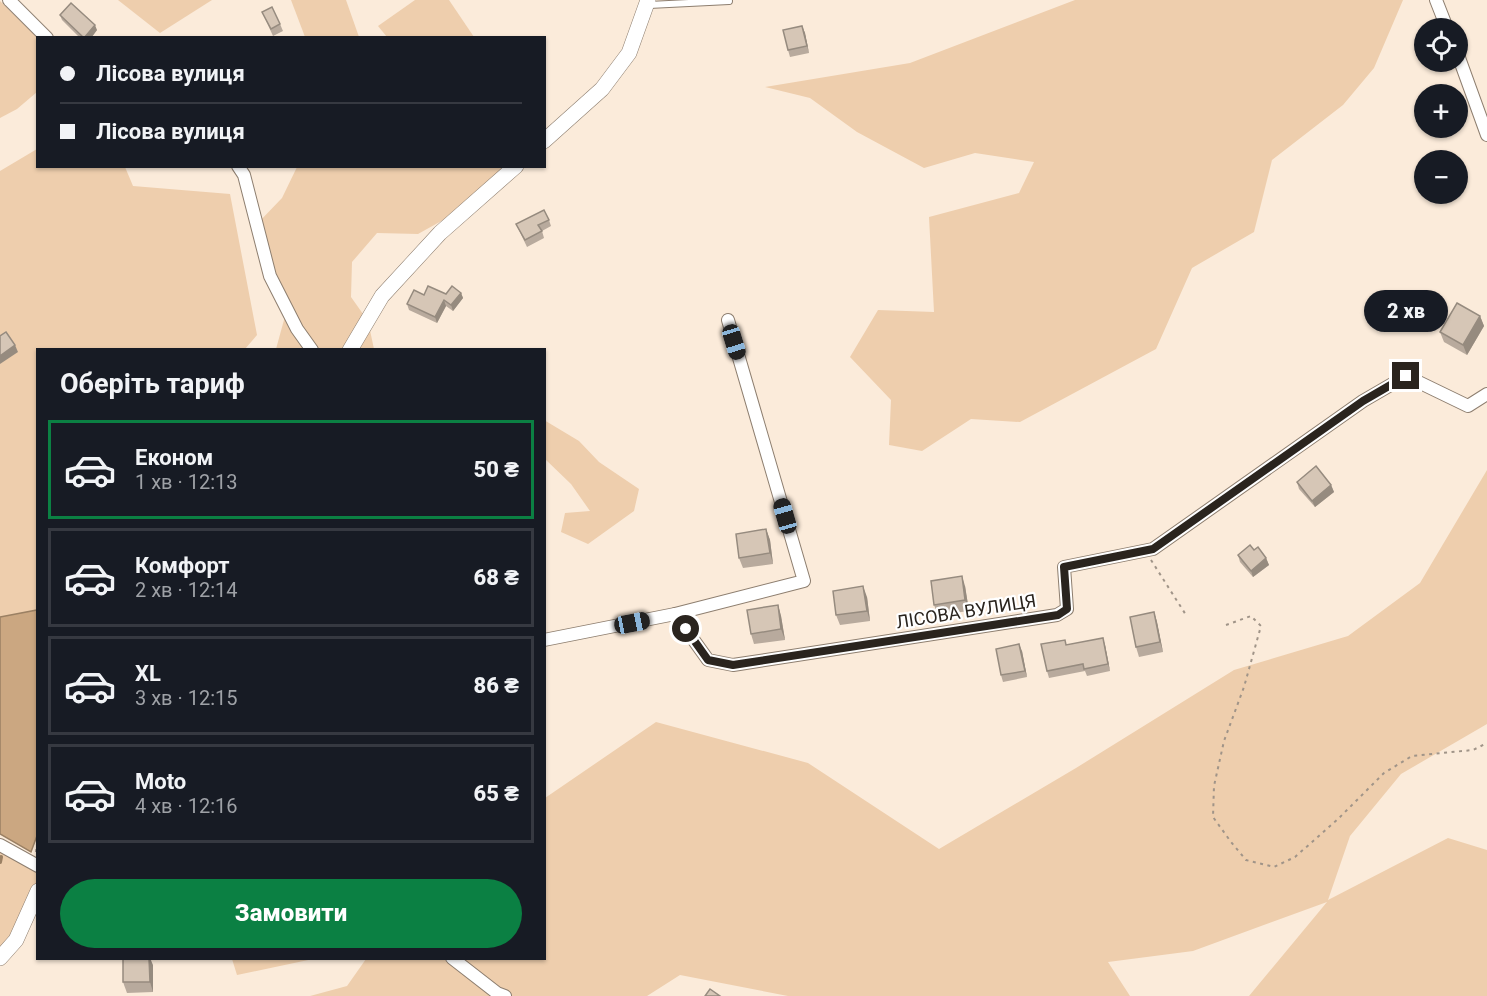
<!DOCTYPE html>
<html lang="uk">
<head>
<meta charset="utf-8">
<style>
	body { margin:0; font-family:Roboto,sans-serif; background:#20242c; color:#f1f3f6; height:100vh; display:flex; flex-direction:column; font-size:22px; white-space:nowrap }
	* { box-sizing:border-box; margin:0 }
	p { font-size:20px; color:#9ea1a6 }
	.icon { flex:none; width:33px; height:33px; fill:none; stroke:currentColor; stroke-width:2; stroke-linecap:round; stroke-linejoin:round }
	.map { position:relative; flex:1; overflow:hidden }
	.drawer { position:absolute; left:36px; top:348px; width:510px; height:612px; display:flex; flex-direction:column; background:#171b24; border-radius:0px; box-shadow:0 2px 4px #0004 }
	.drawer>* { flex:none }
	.banner { position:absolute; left:36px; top:36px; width:510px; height:132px; border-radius:0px; box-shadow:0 2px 4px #0004; display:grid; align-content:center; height:132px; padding:0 24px; background:#171b24 }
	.tools { position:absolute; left:1414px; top:18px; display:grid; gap:12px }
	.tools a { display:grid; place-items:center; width:54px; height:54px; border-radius:50%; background:#171b24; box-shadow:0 2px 4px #0004; font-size:30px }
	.end { position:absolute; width:27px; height:27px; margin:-14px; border:8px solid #2a241e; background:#fff; box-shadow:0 0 0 3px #fff }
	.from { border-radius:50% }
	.bubble { position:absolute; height:42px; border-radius:21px; background:#171b24; box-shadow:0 2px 4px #0004; font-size:20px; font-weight:800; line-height:42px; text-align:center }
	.car { position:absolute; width:18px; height:36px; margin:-18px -9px; border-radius:8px; box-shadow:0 0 4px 2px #0007; background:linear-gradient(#222 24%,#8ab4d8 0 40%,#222 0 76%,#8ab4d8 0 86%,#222 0) }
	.banner b { display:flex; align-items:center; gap:21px; height:57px; font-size:22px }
	.banner b+b { border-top:2px solid #363941 }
	.banner i { width:15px; height:15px; background:#f1f3f6 }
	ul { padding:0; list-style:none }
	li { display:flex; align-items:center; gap:18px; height:99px; margin:0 12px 9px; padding:0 12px; border:3px solid #363941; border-radius:0px }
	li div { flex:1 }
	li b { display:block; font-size:22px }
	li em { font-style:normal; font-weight:800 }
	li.on { border-color:#0b8043 }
	li>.icon { width:54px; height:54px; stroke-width:1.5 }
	h2 { padding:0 24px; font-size:27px; line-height:72px }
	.button { display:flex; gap:12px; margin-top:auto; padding:12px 24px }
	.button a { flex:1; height:69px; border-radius:36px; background:#0b8043; color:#fff; font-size:24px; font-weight:800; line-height:69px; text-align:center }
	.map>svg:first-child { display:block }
</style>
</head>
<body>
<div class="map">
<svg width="1487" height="996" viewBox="0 0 1487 996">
	<rect width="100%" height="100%" fill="#fbebda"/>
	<g fill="#eecead">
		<polygon points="118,0 212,0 160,33"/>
		<polygon points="291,0 346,0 359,37 305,37"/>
		<polygon points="415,0 449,0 474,37 387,37 378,26"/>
		<polygon points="1075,0 1403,0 1374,68 1343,105 1272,160 1254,232 1192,268 1156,349 1020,422 971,419 922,451 889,445 891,400 850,357 878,310 934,312 929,217 1019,193 1034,162 975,153 924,168 857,132 810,98 765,87 910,63"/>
		<polygon points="0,1 38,38 37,92 17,109 0,118"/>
		<polygon points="37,149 38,166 125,167 133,186 230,194 257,335 245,349 38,350 37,610 0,617 0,171"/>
		<polygon points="297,167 516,167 479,200 418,234 377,233 352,262 351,297 368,321 374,349 276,349 287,309 257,224 282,198"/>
		<polygon points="544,420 579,441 599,462 639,489 634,511 588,544 561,532 565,513 590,511 571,484 545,459"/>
		<polygon points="1487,470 1487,724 1401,774 1350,836 1328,900 1448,838 1487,850 1487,996 1249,996 1327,902 1193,951 1108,962 1130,996 788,996 680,975 647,996 310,996 347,986 366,959 544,958 545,798 656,722 808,763 939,849 1076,768 1234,670 1348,636 1420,583"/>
		<polygon points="0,846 38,866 37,891 0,958"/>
		<polygon points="232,959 232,958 313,959 237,975"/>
	</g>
	<polygon fill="#cba781" stroke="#9b8063" stroke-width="1.5" points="37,610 38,833 31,852 0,834 0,617"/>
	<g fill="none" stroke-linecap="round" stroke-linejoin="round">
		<polyline stroke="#9b8063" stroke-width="4" points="0,862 1,857"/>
		<g stroke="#8d7e6f" stroke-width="8">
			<polyline id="service" points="649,5 729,1"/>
		</g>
		<g stroke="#8d7e6f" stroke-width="14">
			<g id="minor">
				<polyline points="9,0 47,38"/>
				<polyline points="1436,0 1447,28"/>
				<polyline points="1458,55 1487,135"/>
				<polyline points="238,166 244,175 270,276 297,329 312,350"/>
				<polyline points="675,614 804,581 728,320"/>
				<polyline points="544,640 675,614 708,660 733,665 1057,615 1067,609 1064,567 1153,549 1363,401 1406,376 1468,406 1487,394"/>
				<polyline points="0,845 38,866"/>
				<polyline points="452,958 497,993 505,996"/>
			</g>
		</g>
		<g stroke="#8d7e6f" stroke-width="16">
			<g id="tertiary">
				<polyline points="544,141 602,89 629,53 648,0"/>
				<polyline points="350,350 382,296 440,233 516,166"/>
				<polyline points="0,958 16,940 38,891"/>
			</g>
		</g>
		<g stroke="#a09488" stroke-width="2" stroke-dasharray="3 4.5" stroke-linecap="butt">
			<polyline points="1151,560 1186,615"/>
			<polyline points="1226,625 1251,616 1261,626 1244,687 1224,741 1214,786 1213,817 1231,842 1246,860 1274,867 1295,857 1338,819 1384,773 1412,756 1473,750 1487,743"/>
			<polyline points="36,852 38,835"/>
		</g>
		<use href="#service" stroke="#fff" stroke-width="6"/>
		<use href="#minor" stroke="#fff" stroke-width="12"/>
		<use href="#tertiary" stroke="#fff" stroke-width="15"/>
	</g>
	<g fill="#b8aa9d">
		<polygon points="262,12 280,24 283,31 273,36"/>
		<polygon points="60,15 97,30 91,38 80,38 62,20"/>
		<polygon points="802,26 805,33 809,53 790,57 788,50"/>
		<polygon points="549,220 551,226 542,231 544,238 527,247 516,224"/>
		<polygon points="461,293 463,298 453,311 446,306 437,323 409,310 407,304 424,295"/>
		<polygon points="1480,316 1484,326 1467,355 1444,342 1440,332"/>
		<polygon points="1297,482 1331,485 1334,492 1315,507 1299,489"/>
		<polygon points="766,529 770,540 773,564 743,568 739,558"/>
		<polygon points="1238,555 1266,558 1269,565 1253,577 1240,562"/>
		<polygon points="965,586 969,611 938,615 934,605"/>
		<polygon points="867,597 870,621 840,625 836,615"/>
		<polygon points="778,605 781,616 785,640 754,644 751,634"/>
		<polygon points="1154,612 1157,622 1163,652 1139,657 1136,647"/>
		<polygon points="1067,645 1105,645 1110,671 1087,676 1085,671 1049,678 1047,671"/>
		<polygon points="1022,651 1027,677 1003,682 1001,675"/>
		<polygon points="153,965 153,992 127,993 123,982"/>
	</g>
	<g fill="#968b7f">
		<polygon points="95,25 97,30 91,38 84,38"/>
		<polygon points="802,26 805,33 809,53 807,46"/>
		<polygon points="461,293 463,298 453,311 451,305"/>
		<polygon points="444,300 446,306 437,323 435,317"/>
		<polygon points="1480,316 1484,326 1467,355 1463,345"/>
		<polygon points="15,345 18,352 0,364 0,356"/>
		<polygon points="1331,485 1334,492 1315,507 1312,501"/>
		<polygon points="766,529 770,540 773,564 770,553"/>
		<polygon points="1266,558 1269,565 1253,577 1251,571"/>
		<polygon points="962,576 965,586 969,611 965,600"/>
		<polygon points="863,586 867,597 870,621 867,611"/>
		<polygon points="778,605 781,616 785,640 781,629"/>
		<polygon points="1154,612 1157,622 1163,652 1160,642"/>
		<polygon points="1103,638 1105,645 1110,671 1108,664"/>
		<polygon points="1019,644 1022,651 1027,677 1025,671"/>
		<polygon points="149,958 150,958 153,965 153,992 150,982"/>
	</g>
	<g fill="#d6c6b6" stroke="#968b7f" stroke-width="1.5">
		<polygon points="71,3 95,25 84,38 60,15"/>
		<polygon points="272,7 280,24 271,29 262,12"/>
		<polygon points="802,26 807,46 788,50 783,30"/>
		<polygon points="544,210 549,220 538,225 542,231 525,240 516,224"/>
		<polygon points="428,286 446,294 452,286 461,293 451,305 444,300 435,317 407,304 414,290 424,295"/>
		<polygon points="1457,303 1480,316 1463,345 1440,332"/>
		<polygon points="6,332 15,345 0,356 0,336"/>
		<polygon points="1316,466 1331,485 1312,501 1297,482"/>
		<polygon points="766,529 770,553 739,558 736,534"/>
		<polygon points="1250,545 1254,550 1258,547 1266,558 1251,571 1238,555"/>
		<polygon points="962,576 965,600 934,605 931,581"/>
		<polygon points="863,586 867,611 836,615 833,591"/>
		<polygon points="778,605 781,629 751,634 747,610"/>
		<polygon points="1154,612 1160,642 1136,647 1130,617"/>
		<polygon points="1103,638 1108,664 1084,669 1083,664 1047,671 1041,644 1065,640 1066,645"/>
		<polygon points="1019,644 1025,671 1001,675 996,649"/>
		<polygon points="123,958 149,958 150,982 123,982"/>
		<polygon points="710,989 720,996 705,996"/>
	</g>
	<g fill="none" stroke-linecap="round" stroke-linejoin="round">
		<polyline stroke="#2a241e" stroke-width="8" points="686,629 708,660 733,665 1058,615 1067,609 1064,567 1153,549 1363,401 1406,376"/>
	</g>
	<g text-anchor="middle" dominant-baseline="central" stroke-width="4.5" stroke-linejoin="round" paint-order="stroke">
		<g font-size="18" fill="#2a241e" stroke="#fff">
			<text transform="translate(966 611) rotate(-9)">ЛІСОВА ВУЛИЦЯ</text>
		</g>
	</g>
</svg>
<div class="tools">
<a><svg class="icon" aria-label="locate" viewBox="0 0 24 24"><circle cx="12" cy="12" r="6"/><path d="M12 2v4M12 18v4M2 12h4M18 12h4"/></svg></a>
<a>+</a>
<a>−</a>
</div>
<i class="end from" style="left:686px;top:629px"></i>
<i class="end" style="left:1406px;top:376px"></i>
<div class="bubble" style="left:1364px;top:290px;width:84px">2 хв</div>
<i class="car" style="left:734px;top:342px;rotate:163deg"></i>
<i class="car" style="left:785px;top:516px;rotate:344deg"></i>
<i class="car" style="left:632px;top:623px;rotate:79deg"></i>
<div class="banner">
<b><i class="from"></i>Лісова вулиця</b>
<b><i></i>Лісова вулиця</b>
</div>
<section class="drawer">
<h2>Оберіть тариф</h2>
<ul>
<li class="on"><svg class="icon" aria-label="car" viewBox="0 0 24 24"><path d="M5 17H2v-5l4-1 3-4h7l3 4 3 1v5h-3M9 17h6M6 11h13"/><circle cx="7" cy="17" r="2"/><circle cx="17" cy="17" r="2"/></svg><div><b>Економ</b><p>1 хв · 12:13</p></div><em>50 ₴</em></li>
<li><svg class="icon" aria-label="car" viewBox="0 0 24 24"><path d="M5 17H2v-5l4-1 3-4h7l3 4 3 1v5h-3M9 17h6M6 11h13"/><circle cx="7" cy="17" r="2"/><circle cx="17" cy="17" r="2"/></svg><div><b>Комфорт</b><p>2 хв · 12:14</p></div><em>68 ₴</em></li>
<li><svg class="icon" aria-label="car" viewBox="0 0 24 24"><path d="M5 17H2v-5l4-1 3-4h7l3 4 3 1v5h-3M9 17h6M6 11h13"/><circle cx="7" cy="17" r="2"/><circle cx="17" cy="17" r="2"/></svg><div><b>XL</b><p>3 хв · 12:15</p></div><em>86 ₴</em></li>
<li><svg class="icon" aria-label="car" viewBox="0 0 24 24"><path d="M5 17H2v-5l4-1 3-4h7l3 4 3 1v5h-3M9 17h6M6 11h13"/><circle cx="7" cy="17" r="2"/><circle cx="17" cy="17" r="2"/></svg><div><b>Moto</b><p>4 хв · 12:16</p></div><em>65 ₴</em></li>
</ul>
<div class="button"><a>Замовити</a></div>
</section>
</div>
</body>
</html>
